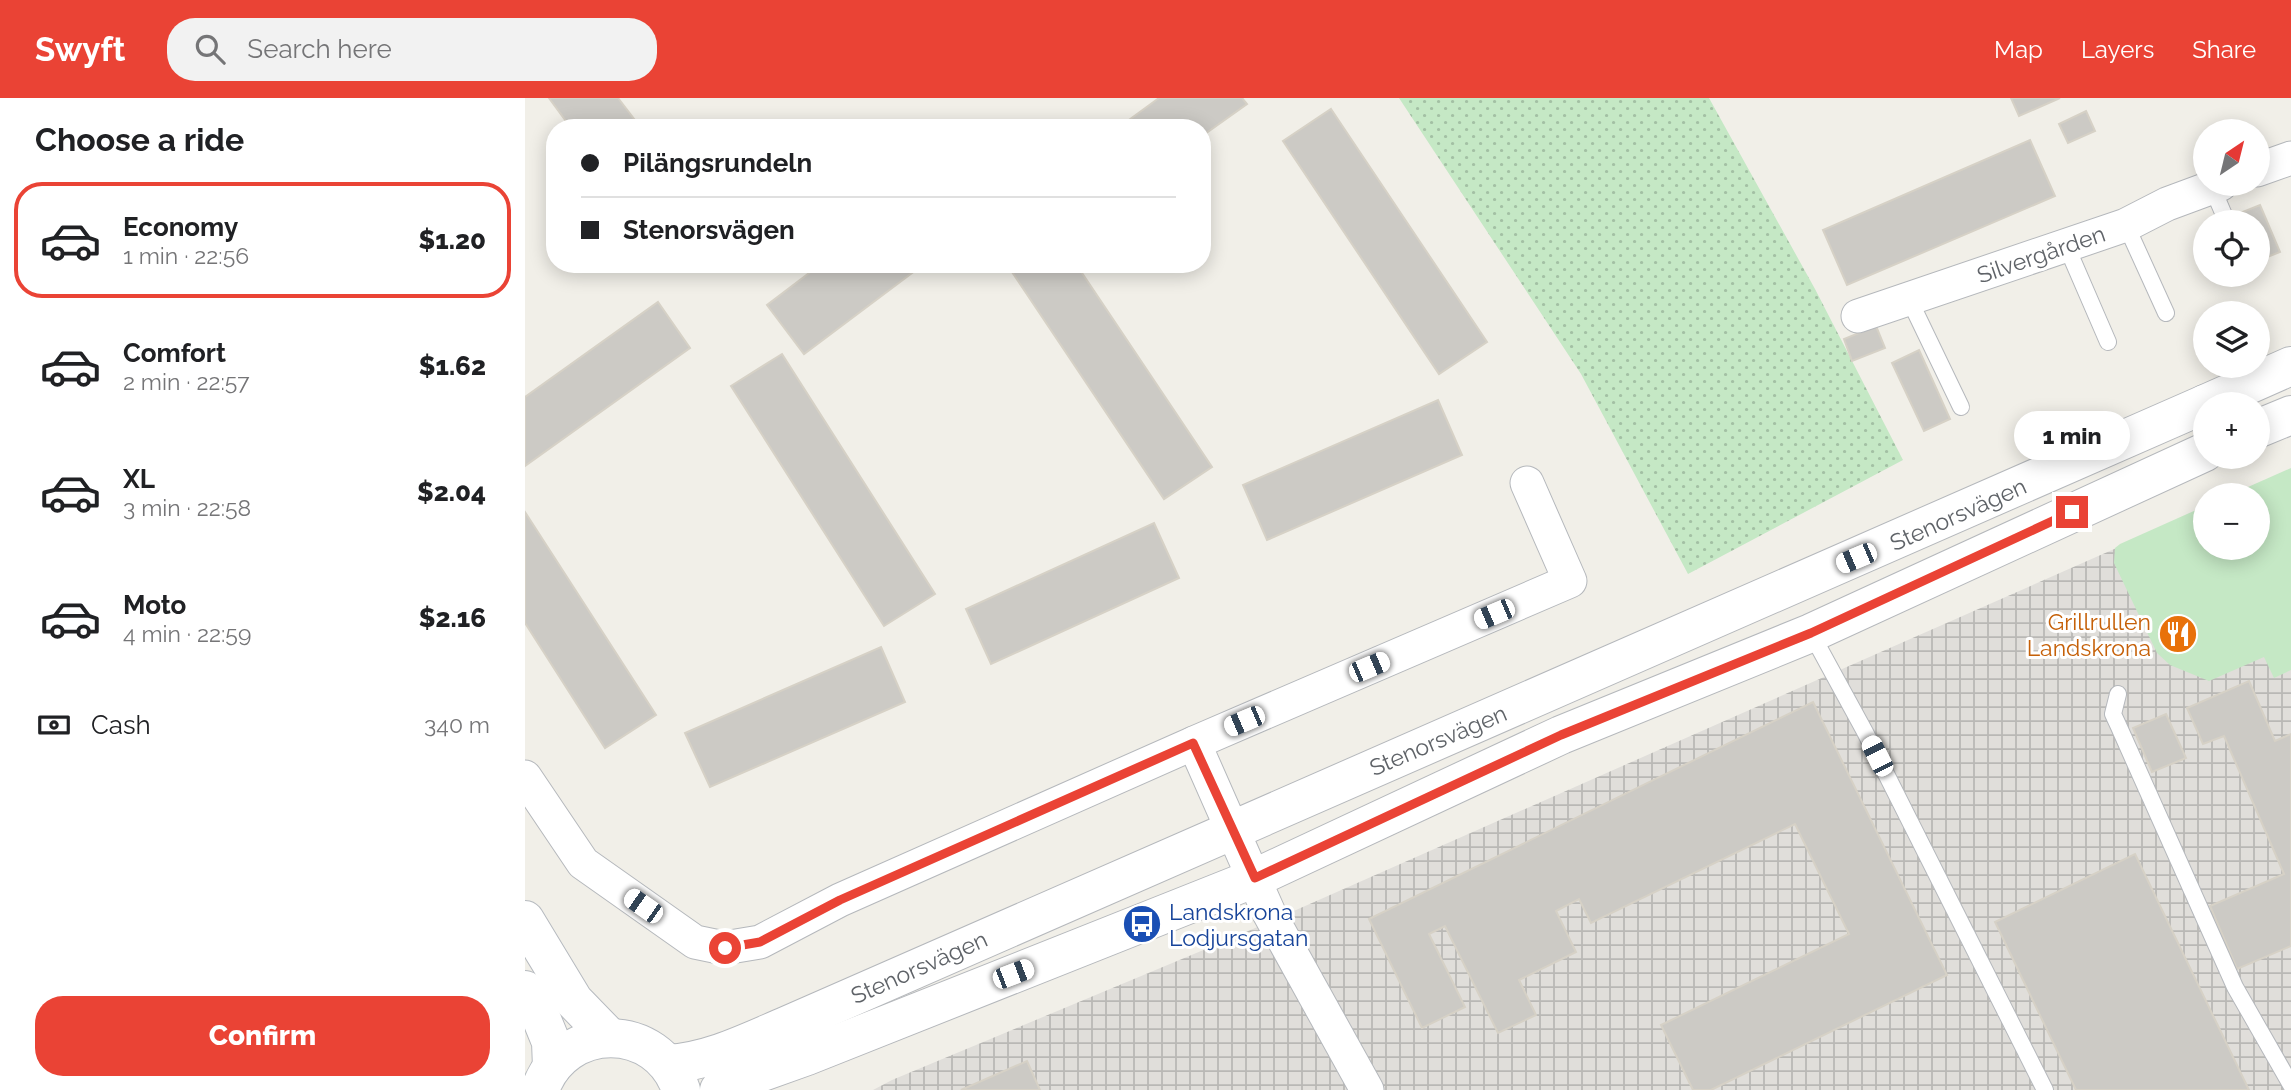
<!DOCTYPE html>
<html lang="en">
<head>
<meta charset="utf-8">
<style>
	body { margin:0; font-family:Raleway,sans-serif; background:#f2f2f2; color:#202124; height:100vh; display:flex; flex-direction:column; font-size:26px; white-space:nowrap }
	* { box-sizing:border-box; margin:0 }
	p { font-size:23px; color:#757577 }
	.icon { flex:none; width:38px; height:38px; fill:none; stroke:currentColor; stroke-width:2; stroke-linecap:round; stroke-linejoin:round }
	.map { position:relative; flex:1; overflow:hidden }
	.drawer { display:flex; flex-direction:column; background:#fff; width:525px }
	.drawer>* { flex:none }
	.hud { position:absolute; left:21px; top:21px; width:665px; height:154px; border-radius:28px; box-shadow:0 4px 18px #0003; display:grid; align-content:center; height:154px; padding:0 35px; background:#fff }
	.needle { width:46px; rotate:35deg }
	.buttons { position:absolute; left:1668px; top:21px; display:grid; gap:14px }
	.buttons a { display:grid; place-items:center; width:77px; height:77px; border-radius:50%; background:#fff; box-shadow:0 4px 18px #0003; font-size:35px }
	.end { position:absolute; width:32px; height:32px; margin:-16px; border:9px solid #ea4335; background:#fff; box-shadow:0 0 0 4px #fff }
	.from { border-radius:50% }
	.bubble { position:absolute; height:49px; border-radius:24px; background:#fff; box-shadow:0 4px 18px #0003; font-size:23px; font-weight:800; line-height:49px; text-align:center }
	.car { position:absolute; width:21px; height:42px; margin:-21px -10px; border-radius:9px; box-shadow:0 0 5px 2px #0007; background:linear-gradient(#fff 24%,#345 0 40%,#fff 0 76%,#345 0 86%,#fff 0) }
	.hud b { display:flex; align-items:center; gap:24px; height:66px; font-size:26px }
	.hud b+b { border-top:2px solid #e0e0e0 }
	.hud i { width:18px; height:18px; background:#202124 }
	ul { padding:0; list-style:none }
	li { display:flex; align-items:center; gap:21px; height:116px; margin:0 14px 10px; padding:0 21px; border:4px solid transparent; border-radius:28px }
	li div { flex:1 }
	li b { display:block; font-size:26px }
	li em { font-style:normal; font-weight:800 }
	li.selected { border-color:#ea4335 }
	li>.icon { width:63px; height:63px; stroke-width:1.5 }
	h2 { padding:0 35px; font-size:32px; line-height:84px }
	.pay { display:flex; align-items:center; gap:18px; height:77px; padding:0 35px; font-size:26px }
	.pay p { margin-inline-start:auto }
	.cta { display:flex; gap:14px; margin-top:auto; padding:14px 35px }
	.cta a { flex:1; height:80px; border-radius:28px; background:#ea4335; color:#fff; font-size:28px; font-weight:800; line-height:80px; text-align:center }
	header { display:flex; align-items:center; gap:42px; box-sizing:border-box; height:98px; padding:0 35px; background:#ea4335; color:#fff }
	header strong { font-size:33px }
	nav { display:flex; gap:38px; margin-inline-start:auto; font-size:24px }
	.search { width:490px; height:63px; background:#f2f2f2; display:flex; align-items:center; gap:18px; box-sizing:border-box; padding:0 24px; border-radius:28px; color:#757577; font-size:26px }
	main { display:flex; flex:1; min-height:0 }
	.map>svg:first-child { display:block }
</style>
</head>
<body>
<header>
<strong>Swyft</strong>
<div class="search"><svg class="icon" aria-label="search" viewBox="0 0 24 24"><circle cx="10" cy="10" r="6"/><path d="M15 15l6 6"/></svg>Search here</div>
<nav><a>Map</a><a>Layers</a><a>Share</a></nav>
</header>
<main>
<section class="drawer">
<h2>Choose a ride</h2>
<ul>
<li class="selected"><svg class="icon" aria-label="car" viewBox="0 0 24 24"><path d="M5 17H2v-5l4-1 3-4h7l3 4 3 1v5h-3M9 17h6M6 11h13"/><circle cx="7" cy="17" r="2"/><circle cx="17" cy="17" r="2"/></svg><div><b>Economy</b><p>1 min · 22:56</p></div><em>$1.20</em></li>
<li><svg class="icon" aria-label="car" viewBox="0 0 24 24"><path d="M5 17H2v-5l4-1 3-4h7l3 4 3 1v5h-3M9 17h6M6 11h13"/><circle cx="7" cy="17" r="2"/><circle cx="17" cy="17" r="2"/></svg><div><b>Comfort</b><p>2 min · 22:57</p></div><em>$1.62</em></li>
<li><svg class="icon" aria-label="car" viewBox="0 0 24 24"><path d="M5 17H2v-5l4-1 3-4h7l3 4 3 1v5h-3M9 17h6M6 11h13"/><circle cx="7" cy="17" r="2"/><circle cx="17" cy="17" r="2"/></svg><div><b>XL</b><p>3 min · 22:58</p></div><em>$2.04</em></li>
<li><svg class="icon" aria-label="car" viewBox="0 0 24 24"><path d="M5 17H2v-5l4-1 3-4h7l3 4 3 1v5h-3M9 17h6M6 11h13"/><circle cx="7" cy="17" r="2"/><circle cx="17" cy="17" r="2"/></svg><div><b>Moto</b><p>4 min · 22:59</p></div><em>$2.16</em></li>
</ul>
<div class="pay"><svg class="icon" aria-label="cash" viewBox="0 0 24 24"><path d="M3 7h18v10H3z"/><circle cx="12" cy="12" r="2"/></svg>Cash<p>340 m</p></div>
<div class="cta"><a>Confirm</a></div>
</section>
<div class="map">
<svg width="1766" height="992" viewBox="0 0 1766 992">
	<defs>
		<pattern id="industrial-grid" width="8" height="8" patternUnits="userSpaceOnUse" patternTransform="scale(1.75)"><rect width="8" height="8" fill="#e0deda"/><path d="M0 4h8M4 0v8" fill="none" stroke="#b9b8b5"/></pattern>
		<pattern id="park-dots" width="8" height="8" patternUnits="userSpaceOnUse" patternTransform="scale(1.75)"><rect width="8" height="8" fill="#c5e8c5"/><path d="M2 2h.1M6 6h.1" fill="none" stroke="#a3c0a4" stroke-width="1.8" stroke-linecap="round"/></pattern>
	</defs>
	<rect width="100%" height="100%" fill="#f1efe8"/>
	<polygon fill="url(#industrial-grid)" points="1766,373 1766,992 348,992 367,982 712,838 1680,411 1680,450 1732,450 1732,397"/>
	<polygon fill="#c5e8c5" points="1766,370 1766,572 1749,580 1739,559 1684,583 1645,567 1632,555 1589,465 1590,450 1595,446 1680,408 1680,450 1732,450 1732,397 1705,397"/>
	<polygon fill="url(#park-dots)" points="874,0 1184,0 1290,191 1378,362 1163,476 1056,276"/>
	<g fill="#cccac5" stroke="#d6d1c6" stroke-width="2">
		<polygon points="24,0 93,0 116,30 46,30"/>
		<polygon points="634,0 717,0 722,6 677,38 677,30 593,30"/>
		<polygon points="1486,0 1535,0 1494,18"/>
		<polygon points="806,11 962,244 914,276 758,43"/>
		<polygon points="1561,13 1570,33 1543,45 1534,26"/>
		<polygon points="1505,42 1530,98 1322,187 1298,132"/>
		<polygon points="1735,107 1755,154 1732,163 1732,124 1713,124 1710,117"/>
		<polygon points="296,166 399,166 279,256 242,207"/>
		<polygon points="486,166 551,166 687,369 639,401 483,168"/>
		<polygon points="133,204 165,250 0,368 0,299"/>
		<polygon points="1351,228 1360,250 1327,263 1319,241"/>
		<polygon points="1394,252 1425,321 1399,333 1367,265"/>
		<polygon points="257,256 410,496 359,528 206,288"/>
		<polygon points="913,302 937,357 742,442 718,387"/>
		<polygon points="0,414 131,617 80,650 0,525"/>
		<polygon points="629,425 654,480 466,566 441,511"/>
		<polygon points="356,549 380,604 185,689 160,635"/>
		<polygon points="1724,583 1750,643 1766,636 1766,848 1712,871 1685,808 1759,776 1699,638 1678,646 1662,610"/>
		<polygon points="1288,604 1422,877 1186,992 1168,992 1136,927 1324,836 1270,726 1066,825 1054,801 1031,813 1051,854 994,882 1011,917 973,935 920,828 904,836 940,909 897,930 844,821"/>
		<polygon points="1641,616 1661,660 1627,674 1608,630"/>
		<polygon points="1610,756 1724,992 1551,992 1470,824"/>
		<polygon points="502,963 515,992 436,992"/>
	</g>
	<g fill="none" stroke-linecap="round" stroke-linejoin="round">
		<g stroke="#b5b8bc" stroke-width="18">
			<g id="service">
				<polyline points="1687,89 1702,124"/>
				<polyline points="1601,127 1641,215"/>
				<polyline points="1541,147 1583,244"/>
				<polyline points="1384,201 1436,309"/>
				<polyline points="1286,535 1340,634 1520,992"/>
				<polyline points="1593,596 1588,616 1594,629 1710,889 1766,987"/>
			</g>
		</g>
		<g stroke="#b5b8bc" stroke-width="35">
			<g id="minor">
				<polyline points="1732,72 1766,60"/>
				<polyline points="1333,218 1601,127 1642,106 1696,86"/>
				<polyline points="0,679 58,765 170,844 199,850 235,844 315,802 669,645"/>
				<polyline points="842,992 744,815 669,645 1045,483 1002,385"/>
			</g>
		</g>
		<g stroke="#b5b8bc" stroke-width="40">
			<g id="tertiary">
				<polyline points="1680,306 1766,268"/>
				<polyline points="1732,331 1766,317"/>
				<path d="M143,966C186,963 223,944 263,927L1680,306"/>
				<polyline points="194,992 201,987 282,958 730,780 1036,637 1286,535 1680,354"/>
			</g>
		</g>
		<g stroke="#b6babf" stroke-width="40">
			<g id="secondary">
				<polyline points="0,822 49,903 84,939"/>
				<polyline points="0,892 17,922 26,944 27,969"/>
				<path d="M15,992C39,923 133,923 156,992"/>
			</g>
		</g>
		<use href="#service" stroke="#fff" stroke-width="16"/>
		<use href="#minor" stroke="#fff" stroke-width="33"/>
		<use href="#tertiary" stroke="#fff" stroke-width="38"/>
		<use href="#secondary" stroke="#fff" stroke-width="38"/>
	</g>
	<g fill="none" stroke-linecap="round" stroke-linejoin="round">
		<polyline stroke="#ea4335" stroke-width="9" points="200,850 235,844 315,802 668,645 730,780 1036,637 1286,535 1547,414"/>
	</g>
	<defs>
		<g id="restaurant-disc" transform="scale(2.0125)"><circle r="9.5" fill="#e8710a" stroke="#fff"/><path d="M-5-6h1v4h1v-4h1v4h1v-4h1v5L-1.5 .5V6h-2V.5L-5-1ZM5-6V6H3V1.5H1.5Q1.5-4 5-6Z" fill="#fff"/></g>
		<g id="bus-disc" transform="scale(2.0125)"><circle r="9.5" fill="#1a4fb4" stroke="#fff"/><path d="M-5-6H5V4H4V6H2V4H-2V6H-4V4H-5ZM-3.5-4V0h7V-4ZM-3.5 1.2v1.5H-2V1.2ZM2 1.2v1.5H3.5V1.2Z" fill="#fff"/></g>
	</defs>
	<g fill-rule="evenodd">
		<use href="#restaurant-disc" x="1653" y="536"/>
		<use href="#bus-disc" x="617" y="826"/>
	</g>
	<g text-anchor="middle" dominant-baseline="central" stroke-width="6" stroke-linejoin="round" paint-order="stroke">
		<g font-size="23" fill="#5f6368" stroke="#fff">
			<text transform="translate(1516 156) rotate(-19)">Silvergården</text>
			<text transform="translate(1433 416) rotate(-24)">Stenorsvägen</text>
			<text transform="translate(913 642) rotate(-23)">Stenorsvägen</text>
			<text transform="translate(394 869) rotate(-24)">Stenorsvägen</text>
		</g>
		<g font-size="23" fill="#c56008" stroke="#fff" text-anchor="end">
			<text x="1626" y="523">Grillrullen<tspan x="1626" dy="26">Landskrona</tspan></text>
		</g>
		<g font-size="23" fill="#164399" stroke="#fff" text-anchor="start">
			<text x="644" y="813">Landskrona<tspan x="644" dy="26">Lodjursgatan</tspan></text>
		</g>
	</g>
</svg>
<div class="buttons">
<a><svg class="needle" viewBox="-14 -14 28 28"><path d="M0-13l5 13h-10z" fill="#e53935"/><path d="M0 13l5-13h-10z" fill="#757577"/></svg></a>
<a><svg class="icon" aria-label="locate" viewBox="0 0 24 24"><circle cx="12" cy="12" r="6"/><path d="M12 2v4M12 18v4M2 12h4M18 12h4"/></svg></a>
<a><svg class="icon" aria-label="layers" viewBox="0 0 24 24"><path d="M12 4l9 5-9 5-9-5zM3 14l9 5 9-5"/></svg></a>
<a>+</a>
<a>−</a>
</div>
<i class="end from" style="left:200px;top:850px"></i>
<i class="end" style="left:1547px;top:414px"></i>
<div class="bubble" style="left:1489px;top:313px;width:116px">1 min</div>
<i class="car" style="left:1331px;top:460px;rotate:247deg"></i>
<i class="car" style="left:969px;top:516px;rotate:247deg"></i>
<i class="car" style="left:844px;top:569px;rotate:67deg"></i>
<i class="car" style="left:719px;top:623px;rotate:247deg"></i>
<i class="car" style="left:1352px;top:658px;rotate:333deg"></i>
<i class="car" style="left:118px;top:808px;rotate:305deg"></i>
<i class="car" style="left:488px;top:876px;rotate:69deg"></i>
<div class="hud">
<b><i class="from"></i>Pilängsrundeln</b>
<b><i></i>Stenorsvägen</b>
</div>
</div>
</main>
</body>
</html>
